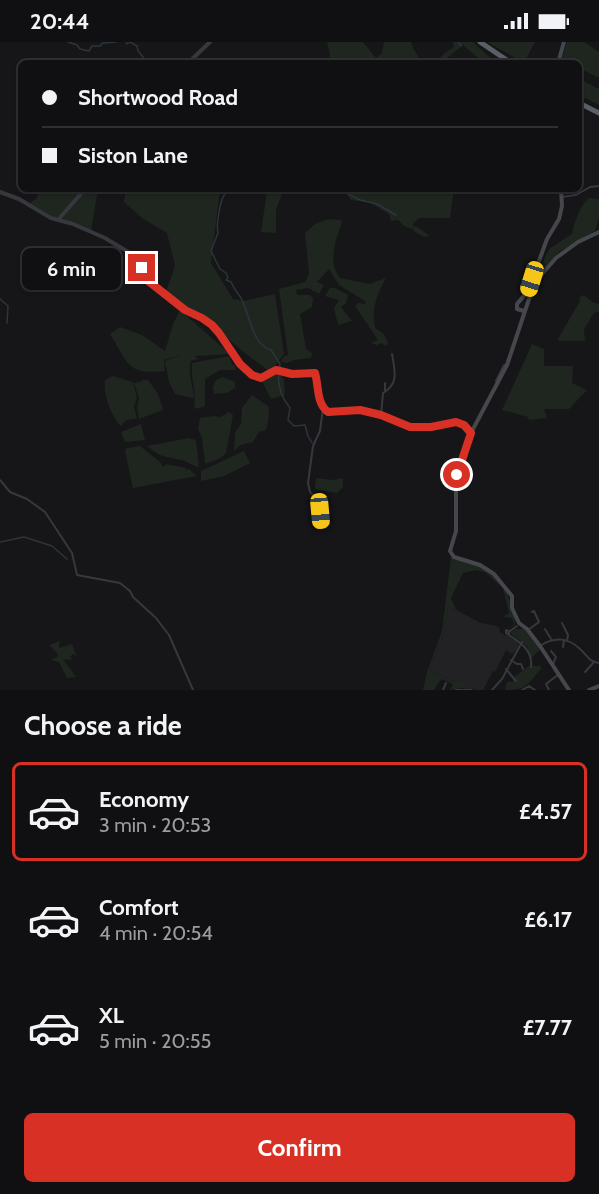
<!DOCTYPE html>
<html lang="en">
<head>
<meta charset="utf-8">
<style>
	body { margin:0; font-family:Cabin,sans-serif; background:#1e1e20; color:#f1f3f6; height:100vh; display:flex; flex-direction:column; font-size:22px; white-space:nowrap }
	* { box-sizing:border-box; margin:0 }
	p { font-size:20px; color:#9c9d9f }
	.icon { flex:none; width:33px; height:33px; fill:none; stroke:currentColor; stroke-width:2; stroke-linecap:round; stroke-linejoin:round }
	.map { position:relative; height:648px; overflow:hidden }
	.panel { display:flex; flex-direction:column; background:#101012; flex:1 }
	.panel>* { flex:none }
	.hud { position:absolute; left:18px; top:18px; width:564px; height:132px; border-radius:9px; box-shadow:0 2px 4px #0004,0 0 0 2px #303032; display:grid; align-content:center; height:132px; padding:0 24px; background:#101012 }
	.end { position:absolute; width:27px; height:27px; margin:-14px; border:8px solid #d93025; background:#fff; box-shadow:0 0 0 3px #fff }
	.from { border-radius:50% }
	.bubble { position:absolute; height:42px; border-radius:9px; background:#101012; box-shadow:0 2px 4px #0004,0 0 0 2px #303032; font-size:20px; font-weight:800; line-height:42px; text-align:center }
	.car { position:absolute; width:18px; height:36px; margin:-18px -9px; border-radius:8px; box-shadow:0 0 4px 2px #0007; background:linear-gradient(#f5c518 24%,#345 0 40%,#f5c518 0 76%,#345 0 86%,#f5c518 0) }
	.hud b { display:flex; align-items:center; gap:21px; height:57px; font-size:22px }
	.hud b+b { border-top:2px solid #303032 }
	.hud i { width:15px; height:15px; background:#f1f3f6 }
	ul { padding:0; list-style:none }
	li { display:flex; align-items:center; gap:18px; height:99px; margin:0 12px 9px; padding:0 12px; border:3px solid transparent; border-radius:9px }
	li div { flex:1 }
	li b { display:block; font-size:22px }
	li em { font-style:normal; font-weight:800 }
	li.on { border-color:#d93025 }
	li>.icon { width:54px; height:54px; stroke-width:1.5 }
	h2 { padding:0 24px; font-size:27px; line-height:72px }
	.primary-button { display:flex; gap:12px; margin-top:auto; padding:12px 24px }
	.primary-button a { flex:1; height:69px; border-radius:9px; background:#d93025; color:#fff; font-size:24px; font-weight:800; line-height:69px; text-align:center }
	.status { display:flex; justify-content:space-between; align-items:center; height:42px; padding:0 30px; background:#101012; direction:ltr }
	.status svg { height:16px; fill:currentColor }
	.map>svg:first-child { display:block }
</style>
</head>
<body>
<div class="status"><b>20:44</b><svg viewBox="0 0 49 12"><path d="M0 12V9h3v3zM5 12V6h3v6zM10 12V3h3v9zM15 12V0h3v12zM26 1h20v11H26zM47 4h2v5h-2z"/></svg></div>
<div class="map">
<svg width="599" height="648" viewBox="0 0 599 648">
	<rect width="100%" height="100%" fill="#161618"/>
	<polygon fill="#222225" points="448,564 481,581 496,584 500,586 499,590 519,600 517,607 512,612 506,608 495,630 493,629 483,648 477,648 458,638 453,640 429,628 444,590"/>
	<g fill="#1e261f">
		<polygon points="327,0 363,0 376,16 382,11 384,0 411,0 413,6 422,21 329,21 330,12"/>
		<polygon points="453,0 473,0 488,14 502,21 484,21 463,3 441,21 435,21 446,10 454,5"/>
		<polygon points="487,0 535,0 524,21"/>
		<polygon points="567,0 584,0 599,10 599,36 579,26 579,21 561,19"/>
		<polygon points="579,37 599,47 599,63 579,53"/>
		<polygon points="38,147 83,147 59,174 55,176 30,161 37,156"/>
		<polygon points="87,147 98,147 91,189 61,178"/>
		<polygon points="126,147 220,147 211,221 233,257 244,259 275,252 284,312 270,330 241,308 216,286 207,275 183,264 166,250 175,224 167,191 142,176 124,160"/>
		<polygon points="339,147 454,147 450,176 419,176 413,182 413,184 417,185 430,194 424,195 415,190 413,187 404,184 398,178 391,179 389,172 369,160 351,158 347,152"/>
		<polygon points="267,149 283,149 276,168 276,191 261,190"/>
		<path d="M589,156L599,157V176L595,189L559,210L536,236H534L536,228L542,222L549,207L572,192C574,181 581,162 589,156Z"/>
		<path d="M328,177L341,178L342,180C336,197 327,220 340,236L370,242L386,236C377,252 371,267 375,286L384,292L388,301L386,304L381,301L377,303L371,301L378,298L355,264L358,261L365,262V259L339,243L329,227L317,240L324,243L319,252L308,246L296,248L297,253H310L313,257L312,265L300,272L306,307L312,311L311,316L294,318L287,321L281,320L283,315L288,313L279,247L305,240L309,232L305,191L315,182Z"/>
		<polygon points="330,246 335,246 348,253 346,261 341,265 352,279 338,283 334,266 339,258 325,254"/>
		<polygon points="584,253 592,260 599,262 599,270 594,271 584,287 585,299 559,299 558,297 580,259 580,255"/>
		<path d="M180,268L230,312L195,314L198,317L191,319C187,331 193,342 194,355L193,356L175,352L169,340L165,319L182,313L164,318L165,329C126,333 129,322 110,292L120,285L142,293L165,309L173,282Z"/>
		<polygon points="532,302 544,307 544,324 573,324 572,341 587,348 569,367 544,367 547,376 529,378 528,375 502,368"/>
		<path d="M229,314L232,322L235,324V328H220L205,337V363L203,365L196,367L194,364C197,348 190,336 192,321Z"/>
		<polygon points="275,330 280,330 284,338 285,353 271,357 261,337"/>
		<path d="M113,334L133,340L137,355L134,365L137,377L126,378L121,384C111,374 103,352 105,338Z"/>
		<polygon points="223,335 235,340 235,346 227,351 214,352 213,345 216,338"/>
		<polygon points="143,338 148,338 158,352 163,368 139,377 137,366 139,356 134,341 140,340"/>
		<path d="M252,353L268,364C270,369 268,383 266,388L259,390L253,400L241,403L234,409L235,391L241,382L242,366Z"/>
		<polygon points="229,370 233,373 226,411 221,416 205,422 202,396 198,387 200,376 214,374 220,375"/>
		<polygon points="141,382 145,398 125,400 121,390"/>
		<path d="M189,396L196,398L199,425C192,424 188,419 181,418C164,414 162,416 147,404Z"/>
		<polygon points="140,404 161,421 162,424 165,424 165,422 187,426 185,428 189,427 197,434 133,446 125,409 127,406"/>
		<polygon points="244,409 250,421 224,434 201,439 201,429"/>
		<polygon points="316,436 333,438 343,436 343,445 337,451 315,447"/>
		<polygon points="451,515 478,524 493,531 507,550 515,577 515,583 508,587 514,582 512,576 503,575 509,571 503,546 486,531 476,528 463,531 451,556 456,568 448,565 444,590 429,628 453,640 459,638 477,648 461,646 450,648 453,642 441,637 434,648 423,648 427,630 442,589"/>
		<polygon points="516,587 525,587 541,607 531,616 527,604 510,591"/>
		<polygon points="60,599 59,606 72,602 77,615 74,612 70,614 72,617 70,618 63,617 76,635 67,636 59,620 51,618 57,615 58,612 49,603"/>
		<path d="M529,624H540L542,626C527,642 528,648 505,648L507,640H513V636Z"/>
	</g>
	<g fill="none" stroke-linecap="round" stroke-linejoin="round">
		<g stroke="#2c353c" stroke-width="1.5">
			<polyline points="68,0 77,3 80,7 89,9 92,4 100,4 103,1 116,0"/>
			<polyline points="126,0 127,2 130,0 137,4 138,9 148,21"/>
			<polyline points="458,0 461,4"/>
			<path d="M224,147L225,152C220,157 216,184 218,191L211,209L220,227L226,231L228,236L226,238L231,240C234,247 237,250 241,256C250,273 252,303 271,308L280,322C276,339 280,354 290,366L288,378L294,384L305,383L308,394L312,401"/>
			<polyline points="339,147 360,158 377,162 396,173"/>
			<polyline points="0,257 8,264 7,281"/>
			<polyline points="0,500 24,495 52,504 67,517"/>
		</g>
		<g stroke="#37383d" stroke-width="2">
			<polyline points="562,155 576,153 590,145 599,144"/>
			<polyline points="496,339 504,323 507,323"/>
			<polyline points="385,349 385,341"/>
			<path d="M381,373L383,351C399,342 395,329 392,312"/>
			<polyline points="0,438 10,450 27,457 45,470 72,511 77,533 120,541 130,549 133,555 156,576 169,593 193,648"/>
			<polyline points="321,481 319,460 310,450 308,441 313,404 320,389 323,366"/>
			<polyline points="562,581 568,593 567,599"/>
			<polyline points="545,587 551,597"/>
			<polygon points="506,588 509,589 509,592 506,591"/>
			<polyline points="528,588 539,580 534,569 532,570"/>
			<polyline points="510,589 517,584"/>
			<path d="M507,592C521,600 533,609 531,625"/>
			<path d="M540,604C553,595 568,595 580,607C587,613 589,620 599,621"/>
			<polyline points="563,605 564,598"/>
			<polyline points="551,609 556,615 553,622"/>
			<polyline points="511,618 517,622 521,622 523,627"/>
			<polyline points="506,627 516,639"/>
			<polyline points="585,630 594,620"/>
			<polyline points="443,648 446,641"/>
			<polyline points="456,648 471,648"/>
			<polyline points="492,648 502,637 522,600"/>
			<polyline points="522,648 529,644 535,648"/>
			<polyline points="549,648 546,642 559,632"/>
		</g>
		<g stroke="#37383d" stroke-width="4">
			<polyline points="188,21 210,0"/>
			<polyline points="0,150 19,157 51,176 73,182 105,196 133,213 139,219 147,238 185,268 202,276 212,283 219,291 240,322 248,330 259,336 276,328 292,332 315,331 317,349 327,369 360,368 381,373 410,385 425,385 456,380 464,383 471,391"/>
			<polyline points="58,178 85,147"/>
		</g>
		<g stroke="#45474d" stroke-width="4">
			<polyline points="558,21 564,0"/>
			<polyline points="524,269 517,267 517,262 528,249 547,197 559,177 562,164 561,147"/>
			<polyline points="569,648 540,604 527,587 519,581 512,566 512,554 494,532 480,523 454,515 450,509 456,489 456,441 459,424 472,389 507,323 532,248 542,232 556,216 578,200 599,190"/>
			<polyline points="589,648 599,644"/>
		</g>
		<g stroke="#5b5e65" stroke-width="5">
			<polyline points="480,0 511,21"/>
			<polyline points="579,61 599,71"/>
		</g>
	</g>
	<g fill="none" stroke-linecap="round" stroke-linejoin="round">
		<path stroke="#d93025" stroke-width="8" d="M142,226L147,238L185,268L202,276L212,283L219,291L240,322L252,333L261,336L276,328L292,332L315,331C319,344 316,361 328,370L360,368L381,373L410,385H431L456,380L464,383L471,391L457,433"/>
	</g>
</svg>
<i class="end from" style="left:457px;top:433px"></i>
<i class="end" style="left:142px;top:226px"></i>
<div class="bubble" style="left:22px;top:206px;width:99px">6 min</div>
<i class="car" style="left:532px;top:237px;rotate:197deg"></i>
<i class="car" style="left:320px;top:469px;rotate:175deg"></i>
<div class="hud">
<b><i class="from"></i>Shortwood Road</b>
<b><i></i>Siston Lane</b>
</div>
</div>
<section class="panel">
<h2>Choose a ride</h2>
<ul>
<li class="on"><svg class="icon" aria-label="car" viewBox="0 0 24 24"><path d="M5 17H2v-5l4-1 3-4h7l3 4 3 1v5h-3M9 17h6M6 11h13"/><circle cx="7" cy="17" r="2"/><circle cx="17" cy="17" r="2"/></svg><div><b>Economy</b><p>3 min · 20:53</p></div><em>£4.57</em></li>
<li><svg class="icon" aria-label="car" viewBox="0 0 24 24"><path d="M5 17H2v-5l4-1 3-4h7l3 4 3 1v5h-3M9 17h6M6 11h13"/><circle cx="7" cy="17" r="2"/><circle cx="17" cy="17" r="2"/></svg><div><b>Comfort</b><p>4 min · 20:54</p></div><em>£6.17</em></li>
<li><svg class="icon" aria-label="car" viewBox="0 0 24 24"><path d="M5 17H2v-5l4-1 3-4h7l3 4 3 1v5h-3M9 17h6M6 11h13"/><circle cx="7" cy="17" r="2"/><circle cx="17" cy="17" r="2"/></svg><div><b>XL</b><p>5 min · 20:55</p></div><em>£7.77</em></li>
</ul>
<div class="primary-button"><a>Confirm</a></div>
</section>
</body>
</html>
